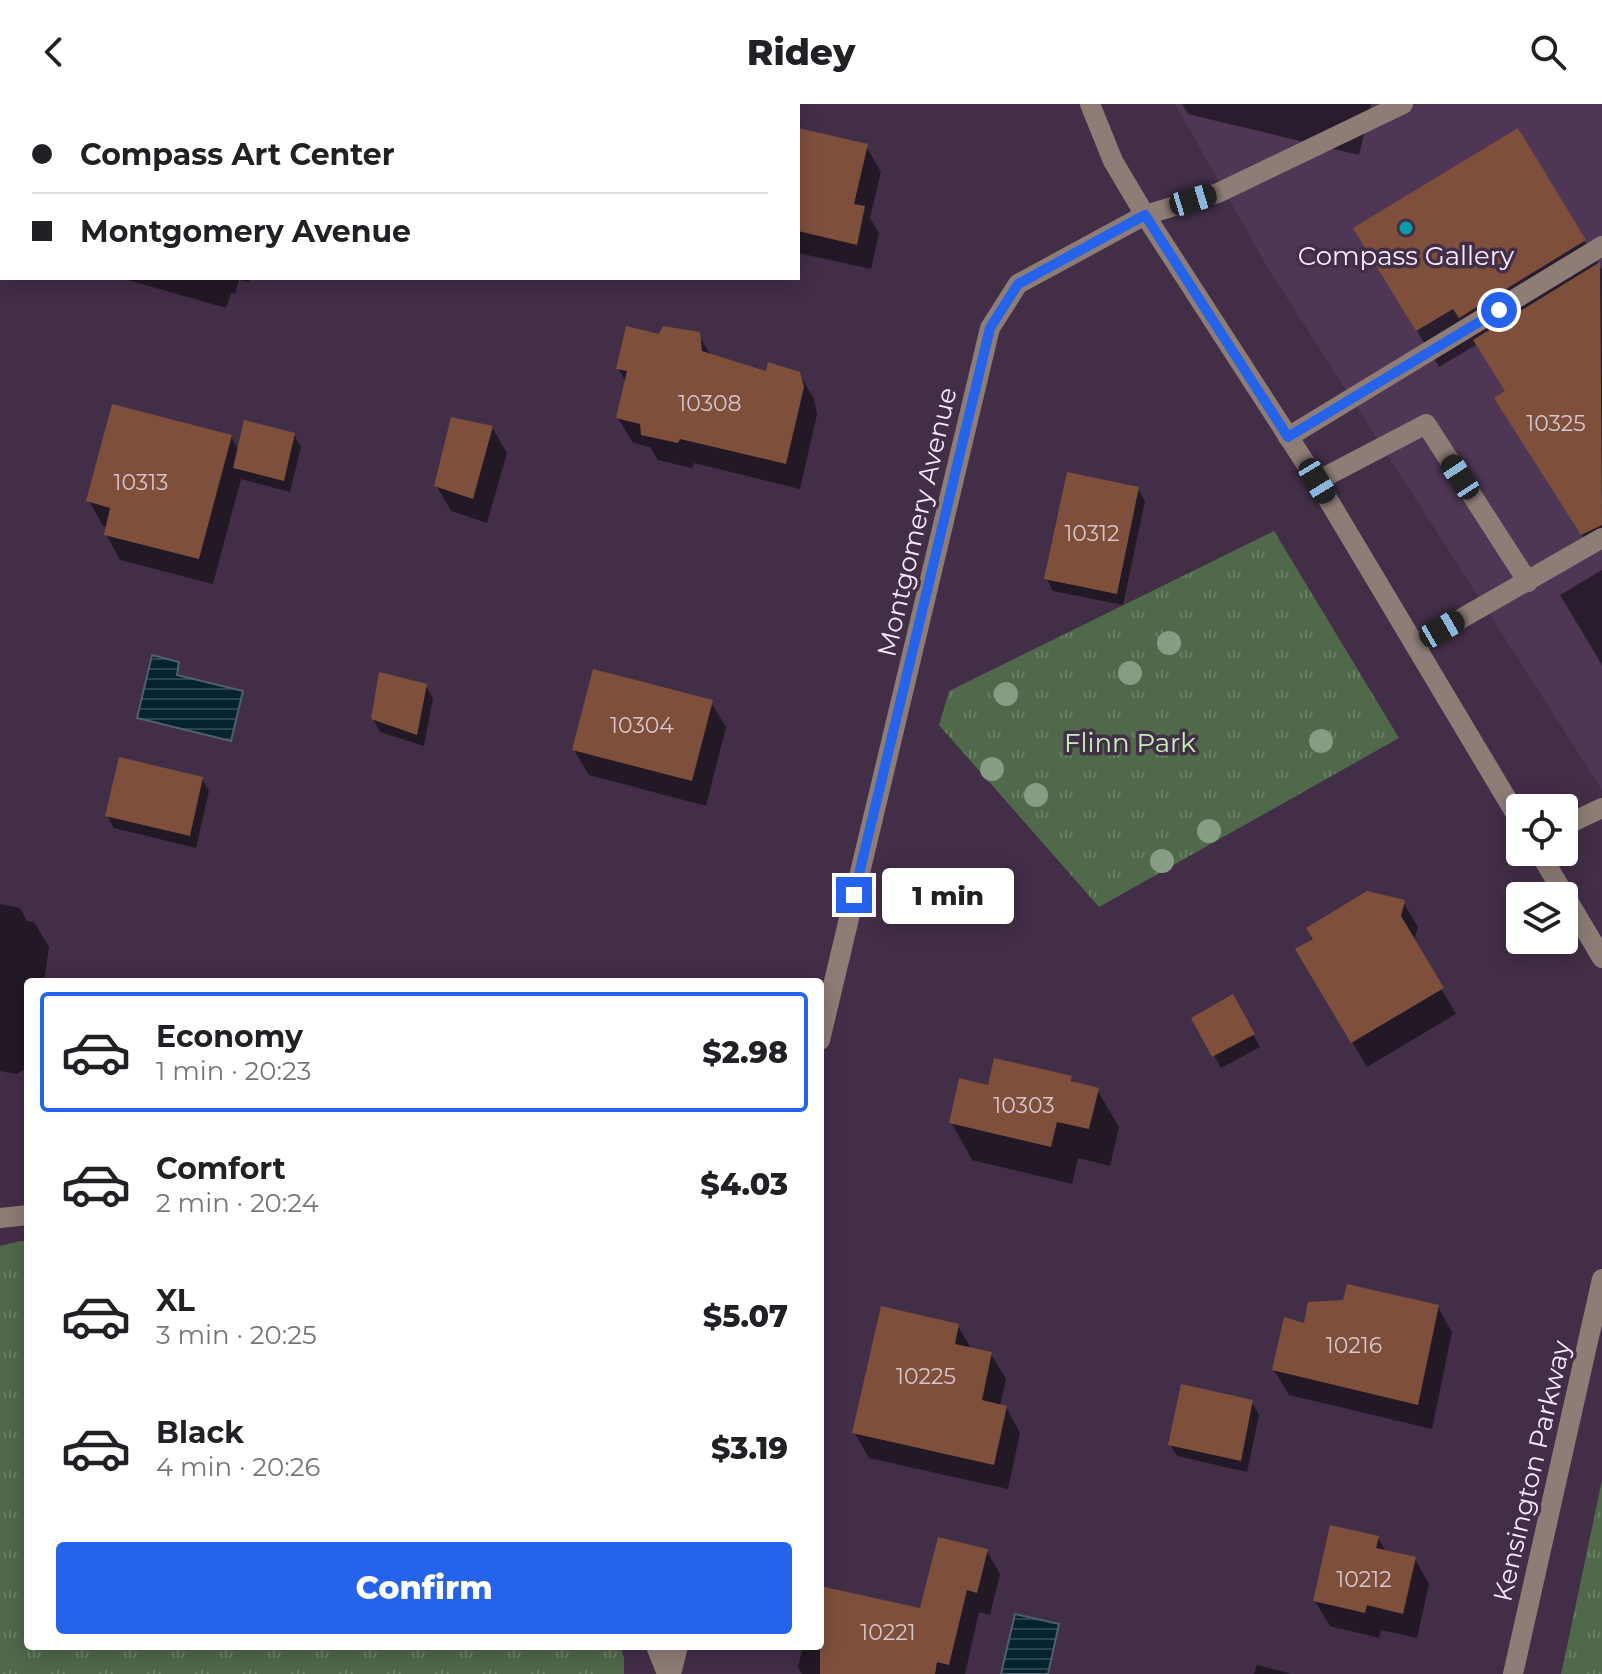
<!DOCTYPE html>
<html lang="en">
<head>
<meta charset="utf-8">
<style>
	body { margin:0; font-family:Montserrat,sans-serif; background:#f2f2f2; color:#202124; height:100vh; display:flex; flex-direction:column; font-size:30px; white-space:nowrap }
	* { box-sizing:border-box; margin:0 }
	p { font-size:26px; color:#757577 }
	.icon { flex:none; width:44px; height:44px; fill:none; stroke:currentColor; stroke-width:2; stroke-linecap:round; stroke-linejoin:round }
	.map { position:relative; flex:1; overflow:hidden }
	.side { position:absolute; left:24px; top:874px; width:800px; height:672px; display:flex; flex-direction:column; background:#fff; border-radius:8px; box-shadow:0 4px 20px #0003 }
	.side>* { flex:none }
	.hud { position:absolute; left:0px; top:0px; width:800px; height:176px; box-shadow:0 4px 20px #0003; display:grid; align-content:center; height:176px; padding:0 32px; background:#fff }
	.controls { position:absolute; left:1506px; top:690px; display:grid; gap:16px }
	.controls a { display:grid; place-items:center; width:72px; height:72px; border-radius:8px; background:#fff; box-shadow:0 4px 20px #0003; font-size:40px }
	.end { position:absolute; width:36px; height:36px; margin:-18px; border:10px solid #2563eb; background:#fff; box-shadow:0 0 0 4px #fff }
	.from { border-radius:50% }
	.bubble { position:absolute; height:56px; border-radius:8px; background:#fff; box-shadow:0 4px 20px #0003; font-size:26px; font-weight:800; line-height:56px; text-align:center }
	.car { position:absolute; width:24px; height:48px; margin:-24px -12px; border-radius:10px; box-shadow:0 0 6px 2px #0007; background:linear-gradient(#222 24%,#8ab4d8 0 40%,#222 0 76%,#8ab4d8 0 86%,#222 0) }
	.hud b { display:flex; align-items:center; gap:28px; height:76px; font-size:30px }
	.hud b+b { border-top:2px solid #e0e0e0 }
	.hud i { width:20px; height:20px; background:#202124 }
	ul { padding:14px 0 0; list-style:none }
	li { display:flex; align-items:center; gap:24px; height:120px; margin:0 16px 12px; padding:0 16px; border:4px solid transparent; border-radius:8px }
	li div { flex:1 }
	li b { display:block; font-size:30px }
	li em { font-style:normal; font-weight:800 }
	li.active { border-color:#2563eb }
	li>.icon { width:72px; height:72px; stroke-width:1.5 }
	.action { display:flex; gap:16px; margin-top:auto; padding:16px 32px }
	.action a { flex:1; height:92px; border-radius:8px; background:#2563eb; color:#fff; font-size:32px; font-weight:800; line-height:92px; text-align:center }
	header { display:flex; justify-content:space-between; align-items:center; height:104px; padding:0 32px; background:#fff; font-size:36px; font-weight:800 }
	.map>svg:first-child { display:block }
</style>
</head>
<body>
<header><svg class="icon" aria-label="back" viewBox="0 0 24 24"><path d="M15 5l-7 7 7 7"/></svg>Ridey<svg class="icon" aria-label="search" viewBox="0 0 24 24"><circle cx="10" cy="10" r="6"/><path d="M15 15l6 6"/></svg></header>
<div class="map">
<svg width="1602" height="1570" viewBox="0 0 1602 1570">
	<defs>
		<pattern id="park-tufts" width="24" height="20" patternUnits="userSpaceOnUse" patternTransform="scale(2)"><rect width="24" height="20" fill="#50694a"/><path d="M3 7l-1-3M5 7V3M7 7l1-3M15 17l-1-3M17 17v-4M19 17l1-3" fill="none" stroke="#6a7f65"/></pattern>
		<pattern id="water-rules" width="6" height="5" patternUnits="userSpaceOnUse" patternTransform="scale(2)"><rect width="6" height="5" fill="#062430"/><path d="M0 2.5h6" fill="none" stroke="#2b444f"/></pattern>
	</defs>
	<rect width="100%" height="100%" fill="#422e47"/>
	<polygon fill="#4e3654" points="1175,0 1602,0 1602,686 1269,166"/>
	<g fill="url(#park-tufts)">
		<polygon points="1274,427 1399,634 1099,803 939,621 949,587"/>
		<polygon points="20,1137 28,1137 28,1542 620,1542 624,1554 624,1570 0,1570 0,1142"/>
		<polygon points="1602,1376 1602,1570 1561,1570 1565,1552"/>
	</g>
	<g fill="url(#water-rules)" stroke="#4e606d" stroke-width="2">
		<polygon points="152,551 179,558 177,571 243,587 231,637 137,614"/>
		<polygon points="1015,1510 1059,1520 1048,1570 1001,1570"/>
	</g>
	<g fill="#0007">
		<polygon points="158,0 259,0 259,2"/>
		<polygon points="1182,0 1371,0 1359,51 1188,10"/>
		<polygon points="798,26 866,42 881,68 870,114 879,129 871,165 798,149"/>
		<polygon points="1517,27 1602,166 1602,436 1589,442 1503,306 1507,288 1476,241 1439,263 1377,162"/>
		<polygon points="121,174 250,174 249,178 239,176 235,190 231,189 226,204"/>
		<polygon points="698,230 711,252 767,270 799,269 814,295 817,310 800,385 694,359 692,364 658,356 650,343 633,339 618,314 626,278 618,264 660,232"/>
		<polygon points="492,323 507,349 487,419 451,407 436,381"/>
		<polygon points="294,331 301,343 290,388 241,375 213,480 120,456 106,430 108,423 103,422 89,397 231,333 239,347"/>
		<polygon points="1138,385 1145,397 1123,501 1053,487 1046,474"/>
		<polygon points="1602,466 1602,561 1560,491"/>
		<polygon points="426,582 433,594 424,642 380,628 373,615"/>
		<polygon points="711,598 726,623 706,702 589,671 574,646"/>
		<polygon points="202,675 209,687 196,744 114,724 107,712"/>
		<polygon points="1403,798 1418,823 1414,838 1456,910 1367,963 1298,846"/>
		<polygon points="0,800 20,804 27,817 34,818 49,843 44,878 28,878 28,964 16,970 0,967"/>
		<polygon points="1232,893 1260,943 1221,964 1193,914"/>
		<polygon points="1071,974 1075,980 1097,986 1119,1023 1110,1062 1078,1054 1072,1080 972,1056 951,1018 989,983"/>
		<polygon points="1438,1203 1452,1228 1432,1325 1289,1291 1274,1266 1305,1221"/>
		<polygon points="958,1222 972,1246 991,1250 1006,1275 1000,1302 1006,1303 1020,1329 1008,1385 869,1354 854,1328"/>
		<polygon points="1252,1298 1259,1311 1247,1368 1177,1352 1170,1340"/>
		<polygon points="1378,1434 1386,1448 1415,1455 1429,1480 1417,1534 1381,1526 1379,1534 1330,1522 1315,1497"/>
		<polygon points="986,1446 1000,1470 990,1511 979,1508 965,1570 802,1570 798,1563 803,1542 820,1542 820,1484 922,1507"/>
		<polygon points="1257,1561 1292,1570 1254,1570"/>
	</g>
	<g fill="#7e503c">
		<polygon points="798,24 868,40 854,100 865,102 857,141 798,127"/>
		<polygon points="1518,24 1586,136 1459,214 1453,205 1416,227 1353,124"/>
		<polygon points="1600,158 1602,421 1581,431 1494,294 1505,287 1473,236"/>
		<polygon points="626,222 659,230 663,222 700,228 702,247 766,267 768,258 800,268 804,283 786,360 680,335 678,339 641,331 640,320 616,314 627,267 616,265"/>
		<polygon points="112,300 232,331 199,455 104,431 110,404 86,397"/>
		<polygon points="451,313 493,322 473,395 434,382"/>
		<polygon points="244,316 295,329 284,377 233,364"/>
		<polygon points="1067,368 1139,383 1117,490 1044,475"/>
		<polygon points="593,565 713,596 692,677 572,646"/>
		<polygon points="379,568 427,580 417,631 371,615"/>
		<polygon points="119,653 203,673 190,732 105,712"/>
		<polygon points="1367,787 1405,796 1401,812 1444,884 1351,939 1295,845 1313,835 1306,824"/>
		<polygon points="1233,890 1255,930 1212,953 1191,914"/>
		<polygon points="994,954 1072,972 1071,977 1099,984 1089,1025 1057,1018 1051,1043 949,1019 959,974 988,981"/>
		<polygon points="1347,1180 1439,1201 1418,1301 1272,1266 1284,1213 1304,1219 1308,1198 1343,1196"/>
		<polygon points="881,1202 959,1220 955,1240 992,1248 982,1296 1007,1302 994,1361 852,1329"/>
		<polygon points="1181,1280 1253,1296 1241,1357 1168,1341"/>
		<polygon points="1330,1421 1379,1432 1376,1444 1416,1453 1403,1510 1367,1501 1365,1509 1313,1497"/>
		<polygon points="938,1433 988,1445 977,1489 967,1486 949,1561 937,1558 935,1570 820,1570 820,1482 920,1504"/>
	</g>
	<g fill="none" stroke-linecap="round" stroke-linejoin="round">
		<g stroke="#8e7d77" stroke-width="20">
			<polyline points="1090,0 1113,57 1145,111 1317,377 1520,717"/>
			<polyline points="28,2 29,0"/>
			<polyline points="0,106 2,98"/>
			<polyline points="1288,333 1602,142"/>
			<polyline points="1317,377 1426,320 1528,478"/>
			<polyline points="1415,541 1602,434"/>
			<polyline points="1564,722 1602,704"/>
			<polyline points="1539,748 1602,854"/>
			<polyline points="820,936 990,224 1018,180 1145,111 1218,89 1403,0"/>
			<polyline points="0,1114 28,1111"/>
			<polyline points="656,1542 667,1570"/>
			<polyline points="671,1570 678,1542"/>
			<polyline points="1513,1570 1602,1175"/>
		</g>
	</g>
	<g fill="#889b83">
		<circle cx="1169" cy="539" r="12"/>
		<circle cx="1130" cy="569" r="12"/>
		<circle cx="1006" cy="590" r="12"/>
		<circle cx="1321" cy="637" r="12"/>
		<circle cx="992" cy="665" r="12"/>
		<circle cx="1036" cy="691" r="12"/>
		<circle cx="1209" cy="727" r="12"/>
		<circle cx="1162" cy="757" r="12"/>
	</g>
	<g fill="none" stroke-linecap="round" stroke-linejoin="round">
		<polyline stroke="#2563eb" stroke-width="10" points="854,791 990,224 1018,180 1145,111 1288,333 1499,206"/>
	</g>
	<circle fill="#0f9aa8" stroke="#422e47" stroke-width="3" cx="1406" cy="124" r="8"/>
	<g text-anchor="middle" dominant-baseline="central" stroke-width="7" stroke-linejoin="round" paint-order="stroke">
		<g font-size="22" fill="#d9c4cb">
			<text x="710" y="299">10308</text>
			<text x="1556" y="319">10325</text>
			<text x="141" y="378">10313</text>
			<text x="1092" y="429">10312</text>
			<text x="642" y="621">10304</text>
			<text x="1024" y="1001">10303</text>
			<text x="1354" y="1241">10216</text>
			<text x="926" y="1272">10225</text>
			<text x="1364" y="1475">10212</text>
			<text x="888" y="1528">10221</text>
		</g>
		<g font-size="26" fill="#f7ebfb" stroke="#422e47">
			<text x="1406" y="152">Compass Gallery</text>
		</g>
		<g font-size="26" fill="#f7ebfb" stroke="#422e47">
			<text transform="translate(917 418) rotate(-77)">Montgomery Avenue</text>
			<text transform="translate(1532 1367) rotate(-77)">Kensington Parkway</text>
		</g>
		<g font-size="26" fill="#c1f4b4" stroke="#422e47">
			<text x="1130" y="639">Flinn Park</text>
		</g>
	</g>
</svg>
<div class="controls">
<a><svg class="icon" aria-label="locate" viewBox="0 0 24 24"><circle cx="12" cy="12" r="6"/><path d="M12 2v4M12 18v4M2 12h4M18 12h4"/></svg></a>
<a><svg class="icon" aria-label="layers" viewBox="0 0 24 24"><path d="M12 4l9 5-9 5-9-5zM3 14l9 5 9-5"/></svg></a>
</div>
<i class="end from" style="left:1499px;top:206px"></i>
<i class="end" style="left:854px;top:791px"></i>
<div class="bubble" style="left:882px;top:764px;width:132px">1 min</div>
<i class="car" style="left:1193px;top:96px;rotate:73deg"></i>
<i class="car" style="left:1460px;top:373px;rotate:327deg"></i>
<i class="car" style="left:1317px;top:377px;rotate:149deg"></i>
<i class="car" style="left:1442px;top:525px;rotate:60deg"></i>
<div class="hud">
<b><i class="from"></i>Compass Art Center</b>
<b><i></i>Montgomery Avenue</b>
</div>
<section class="side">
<ul>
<li class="active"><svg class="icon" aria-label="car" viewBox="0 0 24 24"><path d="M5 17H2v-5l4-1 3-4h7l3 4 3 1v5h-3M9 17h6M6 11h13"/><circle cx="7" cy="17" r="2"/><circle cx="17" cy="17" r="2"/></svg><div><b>Economy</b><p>1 min · 20:23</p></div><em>$2.98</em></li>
<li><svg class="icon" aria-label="car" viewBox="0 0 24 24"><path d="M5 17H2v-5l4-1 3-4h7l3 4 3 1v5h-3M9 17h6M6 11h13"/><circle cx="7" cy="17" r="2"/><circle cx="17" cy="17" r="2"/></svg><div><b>Comfort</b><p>2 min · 20:24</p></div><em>$4.03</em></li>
<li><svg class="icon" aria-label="car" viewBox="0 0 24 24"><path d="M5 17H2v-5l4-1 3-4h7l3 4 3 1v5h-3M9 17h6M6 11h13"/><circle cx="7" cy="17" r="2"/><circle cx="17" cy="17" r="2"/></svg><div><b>XL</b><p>3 min · 20:25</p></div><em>$5.07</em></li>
<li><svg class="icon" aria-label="car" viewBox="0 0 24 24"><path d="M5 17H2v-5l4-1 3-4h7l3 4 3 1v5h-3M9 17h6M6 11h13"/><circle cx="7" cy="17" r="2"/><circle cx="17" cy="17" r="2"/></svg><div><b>Black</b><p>4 min · 20:26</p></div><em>$3.19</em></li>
</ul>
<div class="action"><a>Confirm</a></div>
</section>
</div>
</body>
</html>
